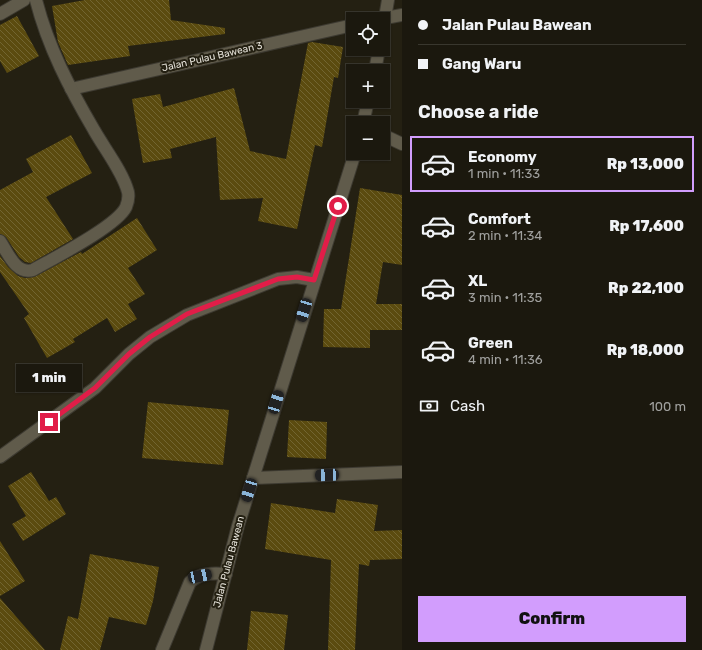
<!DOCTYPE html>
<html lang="en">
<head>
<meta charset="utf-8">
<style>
	body { margin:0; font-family:Rubik,sans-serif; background:#242117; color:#f1f3f6; height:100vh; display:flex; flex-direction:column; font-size:15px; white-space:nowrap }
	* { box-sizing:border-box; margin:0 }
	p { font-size:13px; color:#a0a09e }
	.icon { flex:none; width:22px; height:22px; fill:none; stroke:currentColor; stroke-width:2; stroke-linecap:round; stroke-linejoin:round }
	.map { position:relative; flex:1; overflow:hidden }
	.sheet { display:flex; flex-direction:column; background:#1b180e; width:300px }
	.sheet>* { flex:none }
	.banner { display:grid; align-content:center; height:88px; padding:0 16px; background:#1b180e }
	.buttons { position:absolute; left:346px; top:12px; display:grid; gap:8px }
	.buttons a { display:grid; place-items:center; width:44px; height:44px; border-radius:0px; background:#1b180e; box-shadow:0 1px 3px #0004,0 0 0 1px #39372e; font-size:20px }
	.end { position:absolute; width:18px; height:18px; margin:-9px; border:5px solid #e11d48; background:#fff; box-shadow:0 0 0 2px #fff }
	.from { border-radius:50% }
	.bubble { position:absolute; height:28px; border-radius:0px; background:#1b180e; box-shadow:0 1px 3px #0004,0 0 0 1px #39372e; font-size:13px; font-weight:800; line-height:28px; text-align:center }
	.car { position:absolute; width:12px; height:24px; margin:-12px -6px; border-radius:5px; box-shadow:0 0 3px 1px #0007; background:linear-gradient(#222 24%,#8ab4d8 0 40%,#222 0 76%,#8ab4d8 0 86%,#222 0) }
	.banner b { display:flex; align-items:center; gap:14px; height:38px; font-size:15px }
	.banner b+b { border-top:1px solid #39372e }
	.banner i { width:10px; height:10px; background:#f1f3f6 }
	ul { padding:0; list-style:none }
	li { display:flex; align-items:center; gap:12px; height:56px; margin:0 8px 6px; padding:0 8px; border:2px solid transparent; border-radius:0px }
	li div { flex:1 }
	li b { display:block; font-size:15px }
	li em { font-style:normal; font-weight:800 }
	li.selected { border-color:#d29dfd }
	li>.icon { width:36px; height:36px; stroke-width:1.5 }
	h2 { padding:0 16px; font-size:18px; line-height:48px }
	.pay { display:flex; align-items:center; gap:10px; height:44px; padding:0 16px; font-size:15px }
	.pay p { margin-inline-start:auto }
	.button { display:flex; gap:8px; margin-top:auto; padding:8px 16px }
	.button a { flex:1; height:46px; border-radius:0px; background:#d29dfd; color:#111; font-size:16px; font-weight:800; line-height:46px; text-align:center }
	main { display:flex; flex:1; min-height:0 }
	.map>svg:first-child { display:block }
</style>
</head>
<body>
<main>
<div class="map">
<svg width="402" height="650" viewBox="0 0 402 650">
	<defs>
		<pattern id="building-back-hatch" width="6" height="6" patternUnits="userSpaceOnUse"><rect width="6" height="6" fill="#5b4b0f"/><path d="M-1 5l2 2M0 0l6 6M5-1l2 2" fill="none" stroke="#726531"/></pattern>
	</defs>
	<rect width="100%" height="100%" fill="#242012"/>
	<g fill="url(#building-back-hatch)">
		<polygon points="85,0 169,0 171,20 225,28 225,34 128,46 130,56 68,65 58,42 52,6"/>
		<polygon points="17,16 39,56 7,73 0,61 0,25"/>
		<polygon points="312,42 343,47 338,78 334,77 322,147 315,145 297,229 258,221 263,198 220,200 216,137 170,149 172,158 143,163 132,99 160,94 163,107 234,88 250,151 286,159 308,43"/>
		<polygon points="71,135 92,173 46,197 73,239 31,263 25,262 19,257 6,237 0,234 0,190 33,172 26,159"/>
		<polygon points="360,188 402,195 402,265 383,262 376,304 402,304 402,330 370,330 370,348 323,347 324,309 341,309"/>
		<polygon points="137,218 157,250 128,268 145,294 128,304 137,319 115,332 107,318 73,339 75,342 47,358 24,318 29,314 0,272 0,256 8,267 18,276 25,278 34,277 81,252 82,254"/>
		<polygon points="148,402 229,410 223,465 142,458"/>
		<polygon points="289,420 327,422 326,459 287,457"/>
		<polygon points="31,472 49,501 56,497 66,514 23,541 12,524 26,516 8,486"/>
		<polygon points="337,499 378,505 374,531 402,530 402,559 370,560 369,566 359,564 355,650 328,650 331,560 265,549 271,503 335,513"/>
		<polygon points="0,541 25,581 0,596"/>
		<polygon points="90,554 159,567 153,601 146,625 109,617 100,650 60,650 68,616 78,619"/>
		<polygon points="0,598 45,650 0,650"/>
		<polygon points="251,611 288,615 284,650 247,650"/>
	</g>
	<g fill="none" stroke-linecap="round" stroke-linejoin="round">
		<g stroke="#3d3a31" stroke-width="14">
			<g id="minor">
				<polyline points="0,14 24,0"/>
				<polyline points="380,19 402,15"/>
				<polyline points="383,30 388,0"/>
				<polyline points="375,71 379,49"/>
				<polyline points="71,89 353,25"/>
				<polyline points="363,123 368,101"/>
				<polyline points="383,135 402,144"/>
				<path d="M0,241C8,253 16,275 33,270C54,258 117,226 126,207C128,202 129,197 128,192C123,172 104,148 94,130C70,89 48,47 36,0"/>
				<polyline points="0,457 95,388 129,354 150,337 187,315 278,279 297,277 314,280"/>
				<polyline points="253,478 402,472"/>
				<path d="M162,650L190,582C200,573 212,573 226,574"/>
				<polyline points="206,650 238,526 355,153"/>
			</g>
		</g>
		<use href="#minor" stroke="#605b4b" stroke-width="12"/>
	</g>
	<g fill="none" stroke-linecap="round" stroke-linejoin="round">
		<polyline stroke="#e11d48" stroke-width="5" points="49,422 95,388 129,354 150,337 187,314 278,279 297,277 314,280 338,206"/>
	</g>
	<g text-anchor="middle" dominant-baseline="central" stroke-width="4" stroke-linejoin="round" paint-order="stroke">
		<g font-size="10" fill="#e5e2d9" stroke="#242012">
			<text transform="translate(212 57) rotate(-13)">Jalan Pulau Bawean 3</text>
			<text transform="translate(229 562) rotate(-75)">Jalan Pulau Bawean</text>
		</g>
	</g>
</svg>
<div class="buttons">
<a><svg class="icon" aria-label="locate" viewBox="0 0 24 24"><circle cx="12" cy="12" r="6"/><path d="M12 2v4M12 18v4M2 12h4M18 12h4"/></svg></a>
<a>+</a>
<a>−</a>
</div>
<i class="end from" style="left:338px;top:206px"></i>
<i class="end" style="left:49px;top:422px"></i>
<div class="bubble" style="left:16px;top:364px;width:66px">1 min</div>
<i class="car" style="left:304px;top:310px;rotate:197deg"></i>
<i class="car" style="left:276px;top:402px;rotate:17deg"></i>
<i class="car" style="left:327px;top:475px;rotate:268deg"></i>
<i class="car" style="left:249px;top:490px;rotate:197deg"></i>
<i class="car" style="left:200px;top:576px;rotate:78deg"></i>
</div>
<section class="sheet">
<div class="banner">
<b><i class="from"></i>Jalan Pulau Bawean</b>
<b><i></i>Gang Waru</b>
</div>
<h2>Choose a ride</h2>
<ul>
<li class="selected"><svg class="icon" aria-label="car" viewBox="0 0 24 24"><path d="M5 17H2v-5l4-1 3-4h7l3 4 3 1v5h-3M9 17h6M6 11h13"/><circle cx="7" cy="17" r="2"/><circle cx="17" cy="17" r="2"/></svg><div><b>Economy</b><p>1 min · 11:33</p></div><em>Rp 13,000</em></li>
<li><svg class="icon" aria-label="car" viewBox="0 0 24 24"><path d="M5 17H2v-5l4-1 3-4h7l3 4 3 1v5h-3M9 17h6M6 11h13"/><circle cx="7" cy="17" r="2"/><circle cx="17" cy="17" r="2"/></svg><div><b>Comfort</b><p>2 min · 11:34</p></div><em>Rp 17,600</em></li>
<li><svg class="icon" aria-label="car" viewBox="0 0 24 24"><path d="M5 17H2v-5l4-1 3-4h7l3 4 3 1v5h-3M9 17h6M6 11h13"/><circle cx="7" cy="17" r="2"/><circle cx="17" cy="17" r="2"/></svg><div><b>XL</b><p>3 min · 11:35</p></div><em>Rp 22,100</em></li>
<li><svg class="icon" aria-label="car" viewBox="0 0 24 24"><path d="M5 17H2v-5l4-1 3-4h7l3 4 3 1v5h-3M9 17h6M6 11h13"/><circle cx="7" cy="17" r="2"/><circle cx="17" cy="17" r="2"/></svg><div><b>Green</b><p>4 min · 11:36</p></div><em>Rp 18,000</em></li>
</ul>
<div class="pay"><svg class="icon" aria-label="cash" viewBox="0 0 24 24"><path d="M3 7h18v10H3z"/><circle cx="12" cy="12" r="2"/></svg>Cash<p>100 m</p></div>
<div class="button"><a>Confirm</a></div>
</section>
</main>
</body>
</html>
